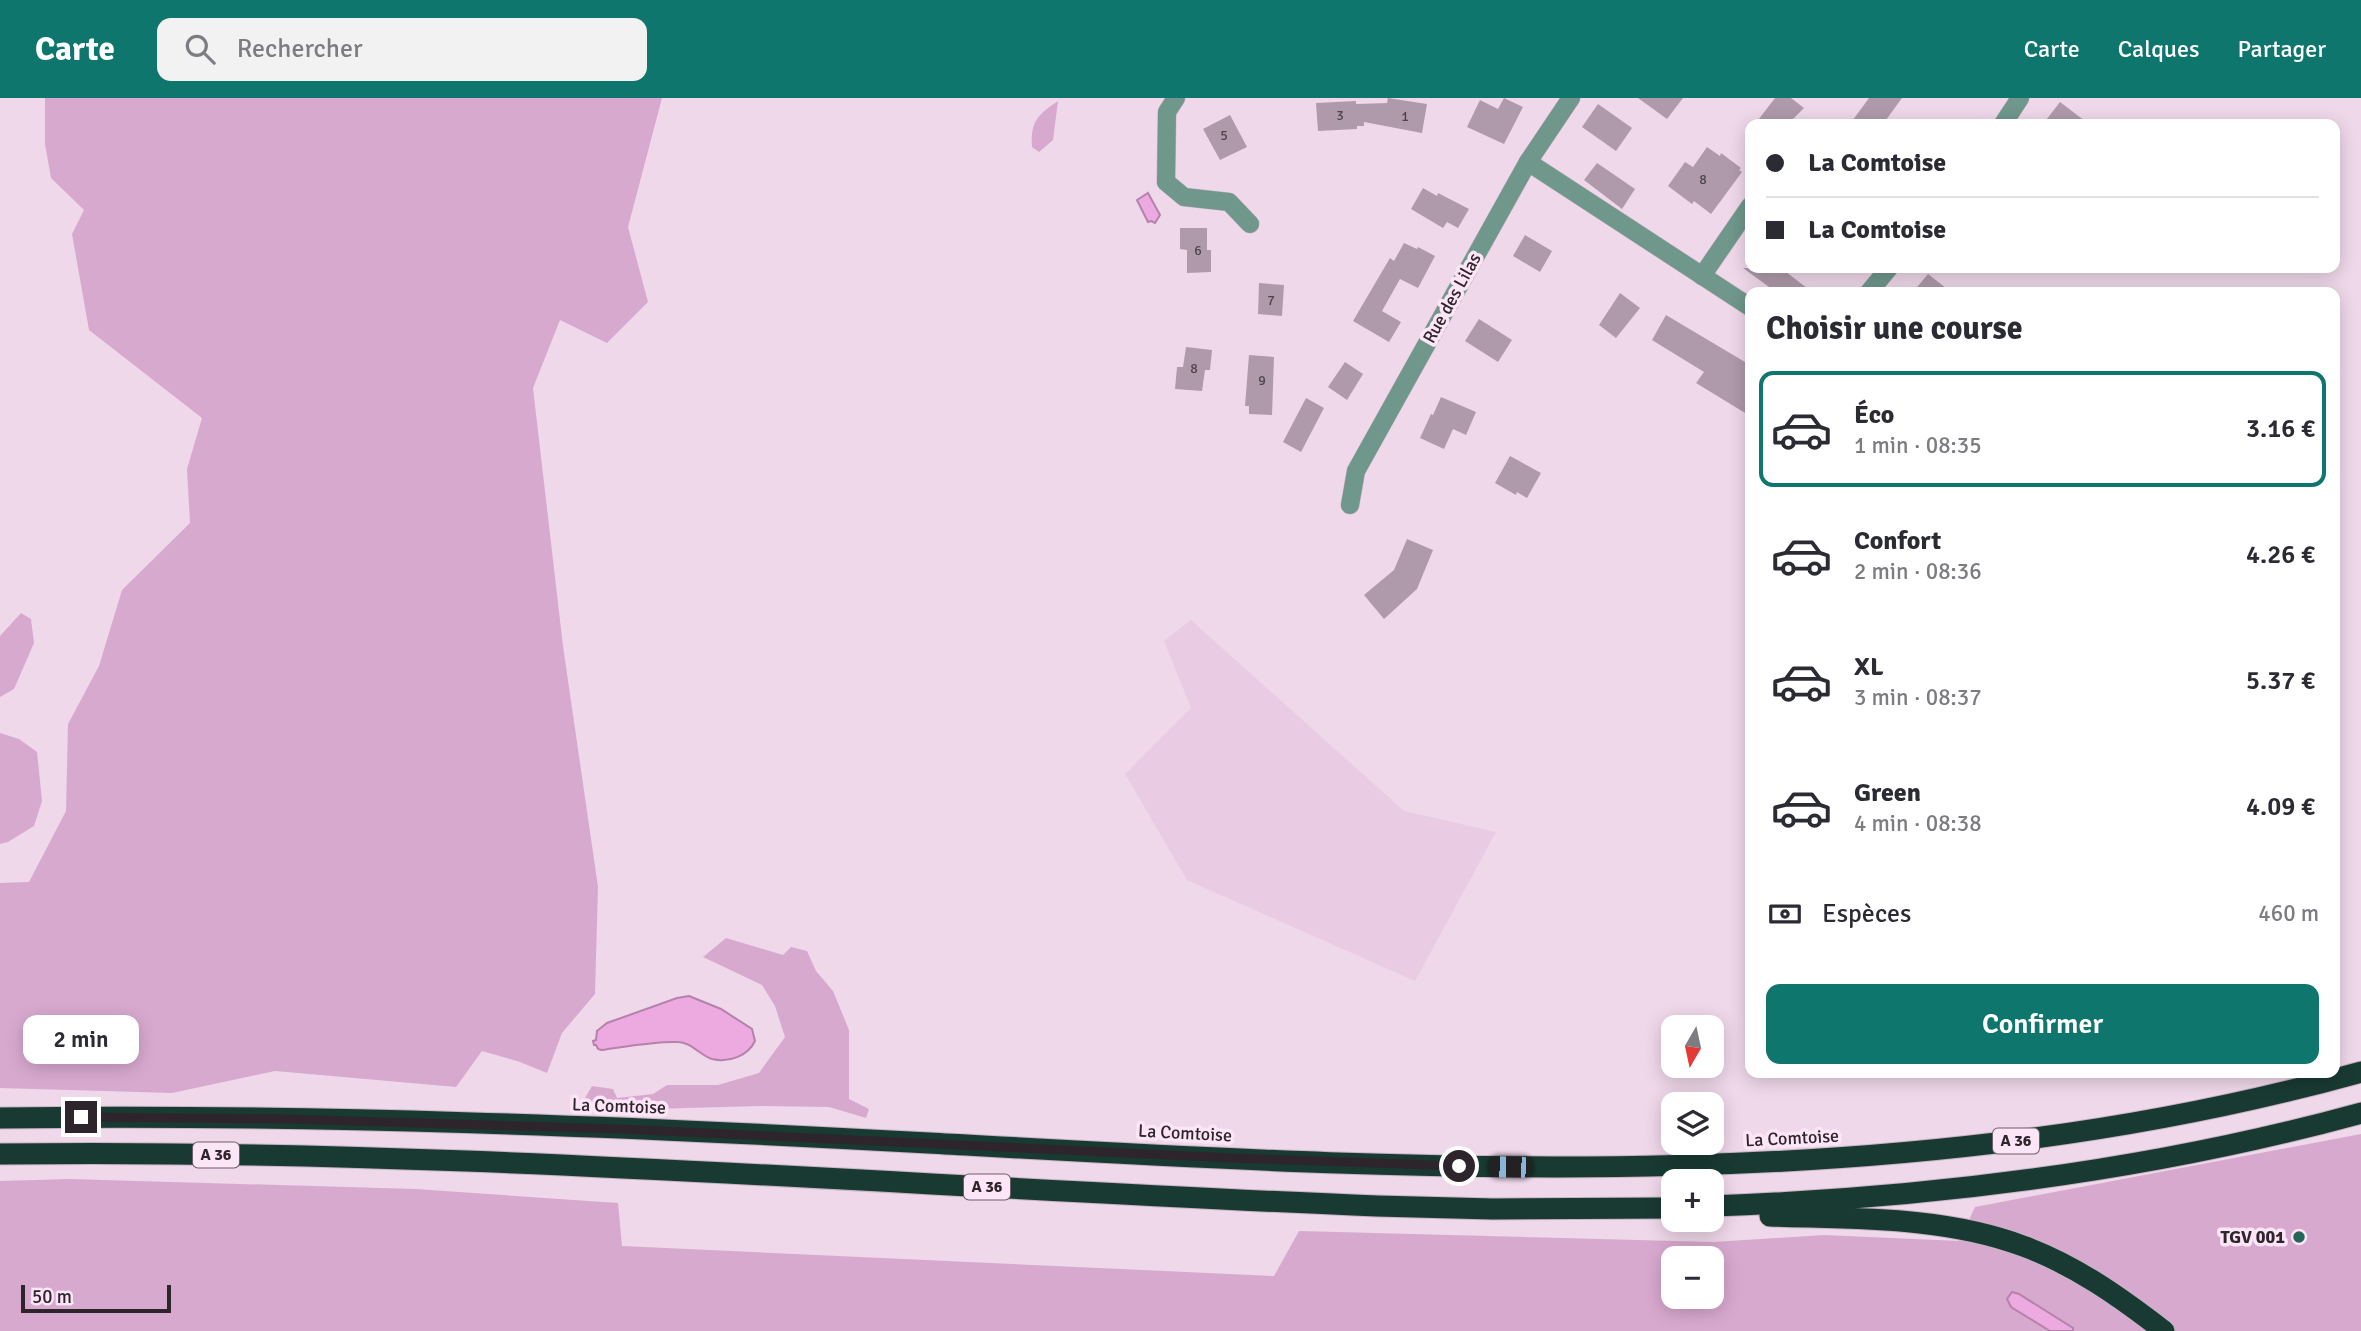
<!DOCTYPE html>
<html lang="fr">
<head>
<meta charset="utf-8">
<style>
	body { margin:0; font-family:Signika,sans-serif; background:#f2f2f3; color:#2b2b33; height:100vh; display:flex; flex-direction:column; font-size:26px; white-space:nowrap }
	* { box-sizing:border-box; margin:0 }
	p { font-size:23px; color:#7c7c81 }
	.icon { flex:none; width:38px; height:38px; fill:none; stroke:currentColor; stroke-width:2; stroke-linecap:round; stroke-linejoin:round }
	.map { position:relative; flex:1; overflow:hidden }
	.details { position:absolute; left:1745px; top:189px; width:595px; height:791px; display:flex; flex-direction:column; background:#fff; border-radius:14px; box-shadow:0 4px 18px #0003 }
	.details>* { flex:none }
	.top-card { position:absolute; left:1745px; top:21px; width:595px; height:154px; border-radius:14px; box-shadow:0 4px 18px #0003; display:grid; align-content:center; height:154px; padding:0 21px; background:#fff }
	.needle { width:46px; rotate:189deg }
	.fabs { position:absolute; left:1661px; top:917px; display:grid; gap:14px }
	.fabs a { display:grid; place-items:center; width:63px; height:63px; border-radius:14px; background:#fff; box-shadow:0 4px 18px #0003; font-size:35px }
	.scale { position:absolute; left:21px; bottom:18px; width:150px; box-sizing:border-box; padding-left:7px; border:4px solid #2e252c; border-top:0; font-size:19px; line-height:24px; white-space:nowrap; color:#2e252c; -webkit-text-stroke:5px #fce5f7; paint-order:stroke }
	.end { position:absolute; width:32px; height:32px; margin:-16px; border:9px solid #2e252c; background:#fff; box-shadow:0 0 0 4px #fff }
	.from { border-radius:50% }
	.bubble { position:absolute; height:49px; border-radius:14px; background:#fff; box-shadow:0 4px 18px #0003; font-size:23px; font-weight:600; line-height:49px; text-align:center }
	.car { position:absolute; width:21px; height:42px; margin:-21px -10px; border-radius:9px; box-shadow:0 0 5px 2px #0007; background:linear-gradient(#222 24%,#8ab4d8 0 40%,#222 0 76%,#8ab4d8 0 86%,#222 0) }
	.top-card b { display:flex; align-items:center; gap:24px; height:66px; font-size:26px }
	.top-card b+b { border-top:2px solid #e1e1e2 }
	.top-card i { width:18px; height:18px; background:#2b2b33 }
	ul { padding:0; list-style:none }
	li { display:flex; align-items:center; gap:21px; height:116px; margin:0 14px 10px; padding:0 7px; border:4px solid transparent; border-radius:14px }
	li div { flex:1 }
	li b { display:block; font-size:26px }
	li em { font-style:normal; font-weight:600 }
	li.current { border-color:#0f766e }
	li>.icon { width:63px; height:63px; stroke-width:1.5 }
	h2 { padding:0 21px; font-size:32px; line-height:84px }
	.pay { display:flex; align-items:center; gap:18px; height:77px; padding:0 21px; font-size:26px }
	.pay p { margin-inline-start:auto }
	.primary-button { display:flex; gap:14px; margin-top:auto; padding:14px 21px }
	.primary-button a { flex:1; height:80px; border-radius:14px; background:#0f766e; color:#fff; font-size:28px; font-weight:600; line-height:80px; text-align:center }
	header { display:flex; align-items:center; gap:42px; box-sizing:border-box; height:98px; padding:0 35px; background:#0f766e; color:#fff }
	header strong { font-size:33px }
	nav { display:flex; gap:38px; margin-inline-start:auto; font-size:24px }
	.search { width:490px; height:63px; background:#f2f2f3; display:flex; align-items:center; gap:18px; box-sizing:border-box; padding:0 24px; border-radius:14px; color:#7c7c81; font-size:26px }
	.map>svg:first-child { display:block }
</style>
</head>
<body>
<header>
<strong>Carte</strong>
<div class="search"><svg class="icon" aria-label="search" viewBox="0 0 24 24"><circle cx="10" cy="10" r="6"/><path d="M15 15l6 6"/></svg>Rechercher</div>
<nav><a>Carte</a><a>Calques</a><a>Partager</a></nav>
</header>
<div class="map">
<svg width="2361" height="1233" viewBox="0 0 2361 1233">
	<rect width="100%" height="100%" fill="#efd8ea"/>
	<polygon fill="#e9cce3" points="1191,522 1404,713 1496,734 1415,883 1187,782 1125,676 1191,610 1164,543"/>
	<g fill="#d8a9cf" fill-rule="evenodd">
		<polygon points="45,0 662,0 628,129 648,204 607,245 560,222 533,290 563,548 598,789 595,896 562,935 547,975 520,964 482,953 456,989 275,973 172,995 0,990 0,785 29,784 66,713 68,626 99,568 122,492 190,425 187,371 202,320 89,232 72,136 84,112 51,80 45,46"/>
		<path d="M1058,3L1053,42L1039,54L1032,49C1030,24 1038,16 1058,3Z"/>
		<polygon points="21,515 31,521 34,545 14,591 0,599 0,538"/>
		<polygon points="0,635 19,641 37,654 42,703 34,728 8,744 0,746"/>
		<polygon points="726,840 783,857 791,849 807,853 816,873 833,893 849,932 849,1001 869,1011 866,1020 829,1009 761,1008 615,1012 579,1010 592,988 613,991 617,1000 653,996 667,987 718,987 759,975 785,939 775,908 762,887 703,859"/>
		<path d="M2361,1036V1233H0V1083L69,1081L416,1091L618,1105L622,1148L1274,1178L1299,1133L1713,1144L1824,1137L1959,1143L1975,1109ZM1673,1160H1712V1199H1673Z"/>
	</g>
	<g fill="#edaae1" stroke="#b482ab" stroke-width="2">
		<polygon points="1148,95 1160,117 1155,125 1151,123 1148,124 1137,102"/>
		<path d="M689,898L721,911L752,931L755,943C748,958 729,965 712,961C701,958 691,944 678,944C654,943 624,949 601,952L598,951L596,947H594L593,943L596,942L597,933L607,925L677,900Z"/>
		<polygon points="2012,1194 2019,1196 2073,1230 2073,1233 2050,1233 2011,1209 2007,1201"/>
	</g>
	<g fill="#af9aab">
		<polygon points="1388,0 1427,6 1422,35 1364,24 1364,28 1357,28 1357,31 1318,33 1316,5 1356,3 1356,6 1387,5"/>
		<polygon points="1504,0 1523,9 1504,46 1467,29 1480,2 1498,11"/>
		<polygon points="1638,0 1683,0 1667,21"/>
		<polygon points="1775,0 1791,0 1804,10 1788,26 1755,26"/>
		<polygon points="1869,0 1902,0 1883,26 1850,26"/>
		<polygon points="2060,4 2089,26 2043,26"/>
		<polygon points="1598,6 1632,30 1616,53 1582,29"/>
		<polygon points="1230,17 1247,49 1220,62 1203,31"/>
		<polygon points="1707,49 1720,58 1721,55 1741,70 1739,72 1742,74 1711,116 1694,103 1692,106 1668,88 1685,64 1693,69"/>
		<polygon points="1597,65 1635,91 1622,111 1584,82"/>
		<polygon points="1423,90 1437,98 1438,95 1469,111 1458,130 1447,124 1443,130 1411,111"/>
		<polygon points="1180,130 1207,130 1207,152 1211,152 1211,174 1187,175 1187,152 1180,151"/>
		<polygon points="1525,137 1552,153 1540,174 1513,158"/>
		<polygon points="1404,145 1417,151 1418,149 1435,158 1418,190 1400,181 1382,213 1401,224 1389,244 1353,223 1390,160 1394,163"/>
		<polygon points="1743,170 1781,170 1812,194 1776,194"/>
		<polygon points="1928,176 1951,194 1913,194"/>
		<polygon points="1259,185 1284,187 1282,218 1258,216"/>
		<polygon points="1620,195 1640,210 1616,240 1599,227"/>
		<polygon points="1666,217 1750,267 1750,318 1696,285 1704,274 1652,242"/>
		<polygon points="1479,221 1512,242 1498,264 1465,243"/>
		<polygon points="1186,249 1212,252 1210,272 1205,272 1202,293 1175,291 1177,269 1183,269"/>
		<polygon points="1249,257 1274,259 1272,317 1249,316 1249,308 1245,308"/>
		<polygon points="1345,264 1363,276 1347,302 1328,289"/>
		<polygon points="1441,299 1476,314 1466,337 1453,331 1444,351 1420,340 1431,316 1433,317"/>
		<polygon points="1306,300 1324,310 1301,354 1283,344"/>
		<polygon points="1510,358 1541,375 1527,400 1517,394 1516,397 1495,385"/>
		<polygon points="1407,441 1433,452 1417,491 1384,521 1364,497 1394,472"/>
	</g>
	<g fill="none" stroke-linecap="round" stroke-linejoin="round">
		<g stroke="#c8b4c4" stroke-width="19">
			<g id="minor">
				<polyline points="1176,0 1167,14 1166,84 1184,99 1229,104 1250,126"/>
				<polyline points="2003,26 2020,0"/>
				<polyline points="1528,64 1750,209"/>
				<polyline points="1702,178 1750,108"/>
				<polyline points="1869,194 1889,170"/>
				<polyline points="1350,407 1356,373 1528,64 1571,0"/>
			</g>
		</g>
		<g stroke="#c8b4c4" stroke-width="23">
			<g id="highway">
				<path d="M0,1020C309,1016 620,1028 929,1045C1406,1071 1894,1104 2361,974"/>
				<path d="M0,1056C460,1050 918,1090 1377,1108L1493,1111L1673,1110"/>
				<path d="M1712,1108C1930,1100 2150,1073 2361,1015"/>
				<path d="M1770,1118C1853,1121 1943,1118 2023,1148C2075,1167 2120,1199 2164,1233"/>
			</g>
		</g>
		<use href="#minor" stroke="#6f978c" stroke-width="18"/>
		<use href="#highway" stroke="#193a32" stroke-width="21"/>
	</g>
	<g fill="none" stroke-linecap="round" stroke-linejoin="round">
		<polyline stroke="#2e252c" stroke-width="9" points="81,1019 286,1021 620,1031 1232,1060 1459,1068"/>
	</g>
	<circle fill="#246758" stroke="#fce5f7" stroke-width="2.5" cx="2299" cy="1139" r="7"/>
	<g text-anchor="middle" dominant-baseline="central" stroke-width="7" stroke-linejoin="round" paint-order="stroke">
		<g font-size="14" fill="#4e424c">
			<text x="1340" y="17">3</text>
			<text x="1405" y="18">1</text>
			<text x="1224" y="37">5</text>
			<text x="1703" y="81">8</text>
			<text x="1198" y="152">6</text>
			<text x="1271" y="202">7</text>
			<text x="1194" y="270">8</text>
			<text x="1262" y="282">9</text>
		</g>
		<g fill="#fce5f7" stroke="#6c5f69" stroke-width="2">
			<rect x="1993" y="1030.5" width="46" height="25" rx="5"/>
			<rect x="193" y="1044.5" width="46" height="25" rx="5"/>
			<rect x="964" y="1076.5" width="46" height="25" rx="5"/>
		</g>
		<g font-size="16" font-weight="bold" fill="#2e252c">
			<text x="2016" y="1043">A 36</text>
			<text x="216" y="1057">A 36</text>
			<text x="987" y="1089">A 36</text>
		</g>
		<g font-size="18" fill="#2e252c" stroke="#fce5f7">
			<text transform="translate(1452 200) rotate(-61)">Rue des Lilas</text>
			<text transform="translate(619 1008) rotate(2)">La Comtoise</text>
			<text transform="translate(1185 1035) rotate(3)">La Comtoise</text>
			<text transform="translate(1792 1040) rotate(-3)">La Comtoise</text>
		</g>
		<g font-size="18" font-weight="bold" fill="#2e252c" stroke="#fce5f7" text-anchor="end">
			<text x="2285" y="1139">TGV 001</text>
		</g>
	</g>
</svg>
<div class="fabs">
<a><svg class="needle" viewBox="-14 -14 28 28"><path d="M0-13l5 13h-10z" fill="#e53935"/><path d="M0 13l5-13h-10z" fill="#7c7c81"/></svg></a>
<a><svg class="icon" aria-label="layers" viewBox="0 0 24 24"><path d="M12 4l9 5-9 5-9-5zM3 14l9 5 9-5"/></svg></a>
<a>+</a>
<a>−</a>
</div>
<div class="scale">50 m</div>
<i class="end from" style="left:1459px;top:1068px"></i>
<i class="end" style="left:81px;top:1019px"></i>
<div class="bubble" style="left:23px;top:917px;width:116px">2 min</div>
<i class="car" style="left:1510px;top:1069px;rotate:271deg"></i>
<div class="top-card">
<b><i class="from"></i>La Comtoise</b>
<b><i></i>La Comtoise</b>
</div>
<section class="details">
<h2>Choisir une course</h2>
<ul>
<li class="current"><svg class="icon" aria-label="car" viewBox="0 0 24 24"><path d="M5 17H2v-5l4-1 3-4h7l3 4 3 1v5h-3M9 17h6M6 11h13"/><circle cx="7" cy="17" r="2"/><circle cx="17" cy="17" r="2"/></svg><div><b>Éco</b><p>1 min · 08:35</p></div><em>3.16 €</em></li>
<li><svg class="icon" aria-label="car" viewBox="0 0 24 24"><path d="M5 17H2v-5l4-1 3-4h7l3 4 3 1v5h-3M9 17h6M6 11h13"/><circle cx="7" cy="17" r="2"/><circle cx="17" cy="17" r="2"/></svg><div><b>Confort</b><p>2 min · 08:36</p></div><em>4.26 €</em></li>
<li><svg class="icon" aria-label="car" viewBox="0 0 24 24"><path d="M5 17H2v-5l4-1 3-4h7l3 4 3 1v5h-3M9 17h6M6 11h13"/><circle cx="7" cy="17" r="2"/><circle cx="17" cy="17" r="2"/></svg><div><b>XL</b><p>3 min · 08:37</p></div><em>5.37 €</em></li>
<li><svg class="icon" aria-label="car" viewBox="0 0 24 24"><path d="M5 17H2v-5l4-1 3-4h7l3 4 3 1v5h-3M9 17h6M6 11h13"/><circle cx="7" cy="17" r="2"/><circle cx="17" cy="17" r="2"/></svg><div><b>Green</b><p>4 min · 08:38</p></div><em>4.09 €</em></li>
</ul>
<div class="pay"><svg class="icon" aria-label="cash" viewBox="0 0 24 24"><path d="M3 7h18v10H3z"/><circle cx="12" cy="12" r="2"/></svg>Espèces<p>460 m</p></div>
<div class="primary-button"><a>Confirmer</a></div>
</section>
</div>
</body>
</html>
